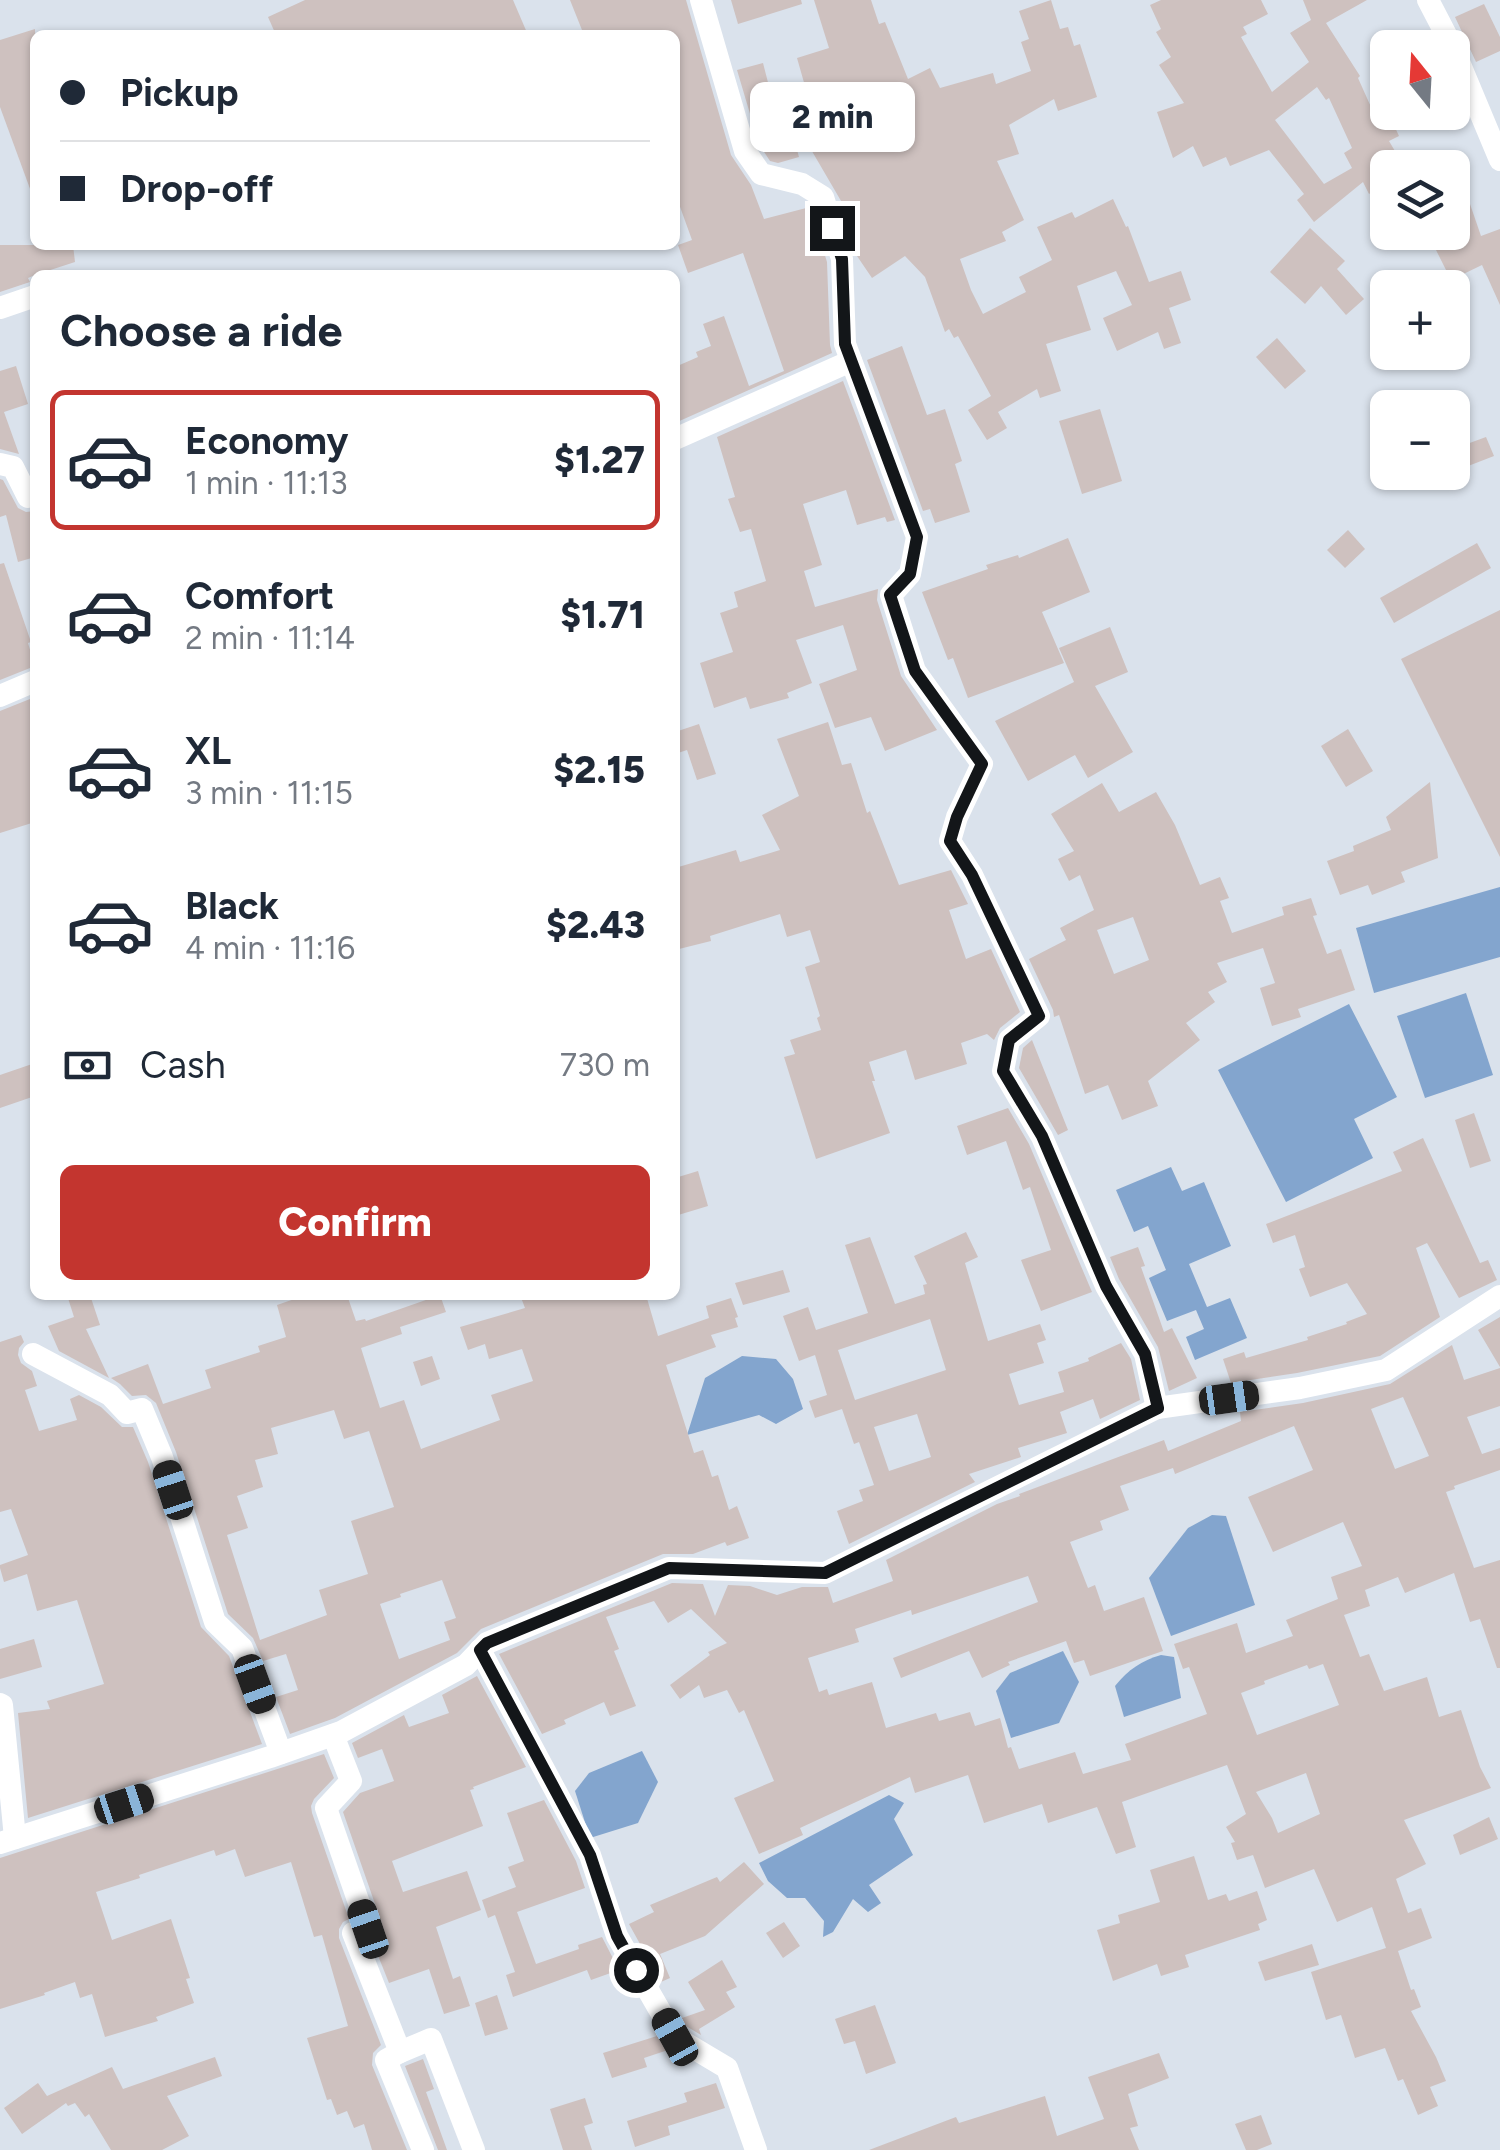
<!DOCTYPE html>
<html lang="en">
<head>
<meta charset="utf-8">
<style>
	body { margin:0; font-family:Figtree,sans-serif; background:#f6f6f7; color:#1f2937; height:100vh; display:flex; flex-direction:column; font-size:38px; white-space:nowrap }
	* { box-sizing:border-box; margin:0 }
	p { font-size:32px; color:#747a83 }
	.icon { flex:none; width:55px; height:55px; fill:none; stroke:currentColor; stroke-width:2; stroke-linecap:round; stroke-linejoin:round }
	.map { position:relative; flex:1; overflow:hidden }
	.drawer { position:absolute; left:30px; top:270px; width:650px; height:1030px; display:flex; flex-direction:column; background:#fff; border-radius:15px; box-shadow:0 2px 8px #0004 }
	.drawer>* { flex:none }
	.banner { position:absolute; left:30px; top:30px; width:650px; height:220px; border-radius:15px; box-shadow:0 2px 8px #0004; display:grid; align-content:center; height:220px; padding:0 30px; background:#fff }
	.needle { width:65px; rotate:342deg }
	.tools { position:absolute; left:1370px; top:30px; display:grid; gap:20px }
	.tools a { display:grid; place-items:center; width:100px; height:100px; border-radius:15px; background:#fff; box-shadow:0 2px 8px #0004; font-size:50px }
	.end { position:absolute; width:45px; height:45px; margin:-22px; border:12px solid #131619; background:#fff; box-shadow:0 0 0 5px #fff }
	.from { border-radius:50% }
	.bubble { position:absolute; height:70px; border-radius:15px; background:#fff; box-shadow:0 2px 8px #0004; font-size:32px; font-weight:800; line-height:70px; text-align:center }
	.car { position:absolute; width:30px; height:60px; margin:-30px -15px; border-radius:12px; box-shadow:0 0 8px 2px #0007; background:linear-gradient(#222 24%,#8ab4d8 0 40%,#222 0 76%,#8ab4d8 0 86%,#222 0) }
	.banner b { display:flex; align-items:center; gap:35px; height:95px; font-size:38px }
	.banner b+b { border-top:2px solid #e0e1e3 }
	.banner i { width:25px; height:25px; background:#1f2937 }
	ul { padding:0; list-style:none }
	li { display:flex; align-items:center; gap:30px; height:140px; margin:0 20px 15px; padding:0 10px; border:5px solid transparent; border-radius:15px }
	li div { flex:1 }
	li b { display:block; font-size:38px }
	li em { font-style:normal; font-weight:800 }
	li.active { border-color:#c3352f }
	li>.icon { width:90px; height:90px; stroke-width:1.5 }
	h2 { padding:0 30px; font-size:45px; line-height:120px }
	.pay { display:flex; align-items:center; gap:25px; height:110px; padding:0 30px; font-size:38px }
	.pay p { margin-inline-start:auto }
	.cta { display:flex; gap:20px; margin-top:auto; padding:20px 30px }
	.cta a { flex:1; height:115px; border-radius:15px; background:#c3352f; color:#fff; font-size:40px; font-weight:800; line-height:115px; text-align:center }
	.map>svg:first-child { display:block }
</style>
</head>
<body>
<div class="map">
<svg width="1500" height="2150" viewBox="0 0 1500 2150">
	<rect width="100%" height="100%" fill="#dae2ec"/>
	<g fill="#83a5ce">
		<polygon points="1500,887 1500,957 1374,993 1356,928"/>
		<polygon points="1466,993 1493,1075 1425,1098 1397,1016"/>
		<polygon points="1349,1004 1397,1097 1354,1119 1373,1158 1286,1202 1218,1070"/>
		<polygon points="1171,1167 1182,1191 1204,1182 1231,1246 1189,1264 1207,1307 1230,1298 1247,1338 1195,1360 1186,1337 1204,1329 1196,1310 1167,1321 1149,1278 1166,1270 1148,1226 1134,1232 1116,1190"/>
		<polygon points="742,1356 776,1359 793,1379 803,1409 776,1424 759,1415 687,1435 705,1378"/>
		<polygon points="1212,1515 1226,1516 1255,1605 1171,1636 1149,1578 1188,1528"/>
		<polygon points="1063,1651 1079,1682 1059,1723 1011,1738 996,1691 1010,1673"/>
		<path d="M1161,1655L1174,1657L1181,1698L1124,1717L1115,1686C1129,1669 1141,1661 1161,1655Z"/>
		<polygon points="642,1751 658,1782 638,1823 590,1838 575,1791 589,1773"/>
		<polygon points="889,1795 904,1803 894,1819 913,1855 869,1885 881,1903 868,1912 853,1899 833,1932 823,1937 824,1921 805,1898 787,1898 768,1881 759,1863"/>
	</g>
	<g fill="#cec1bf" fill-rule="evenodd">
		<polygon points="305,0 513,0 528,35 276,35 268,17"/>
		<polygon points="570,0 686,0 731,155 751,185 764,219 810,207 827,262 830,345 832,353 675,423 675,367 698,357 696,352 711,346 703,324 724,316 749,386 784,371 743,253 688,273 678,245 692,240 675,193 675,35 584,35"/>
		<polygon points="731,0 801,0 802,4 738,24"/>
		<polygon points="814,0 871,0 879,24 885,22 908,79 930,68 940,88 993,73 996,84 1031,71 1021,42 1029,39 1019,11 1051,0 1060,29 1068,27 1074,46 1080,44 1097,97 1058,111 1054,99 1009,125 1019,154 997,161 1024,220 1002,232 1006,241 960,259 971,290 983,314 1026,292 1019,277 1052,260 1037,227 1072,212 1075,218 1113,199 1126,227 1128,226 1149,282 1181,271 1191,300 1169,308 1181,343 1164,349 1158,332 1117,351 1103,318 1132,305 1116,271 1077,286 1091,330 1046,344 1061,391 1040,398 1037,389 998,412 1007,428 987,440 968,410 991,396 958,336 954,338 949,329 945,332 925,277 905,256 872,278 857,256 850,235 858,230 792,117 788,118 799,157 778,163 770,161 759,144 737,70 763,63 773,102 807,93 797,58 829,48"/>
		<path d="M1161,0H1261L1268,14L1243,27L1247,34L1241,37L1272,92L1309,62L1290,33L1311,20L1303,0H1367L1326,23L1360,76L1358,78L1380,127L1392,121L1399,136L1389,141L1405,168H1388V224L1372,192L1369,194L1363,182L1314,222L1297,200L1304,194L1269,150L1230,166L1226,157L1203,167L1193,146L1173,158L1157,112L1184,103L1159,65L1171,57L1156,32L1161,29L1150,5ZM1317,87L1326,100L1329,98L1352,148L1344,153L1352,168L1324,184L1275,120Z"/>
		<polygon points="1484,4 1500,37 1500,51 1476,62 1455,17"/>
		<polygon points="35,29 35,196 33,197 0,107 0,40"/>
		<polygon points="1470,204 1481,236 1500,229 1500,305 1482,265 1451,280 1436,250 1460,239 1452,210"/>
		<polygon points="1310,228 1345,261 1337,269 1364,299 1346,315 1321,286 1305,304 1270,272"/>
		<polygon points="0,245 73,245 75,262 35,275 28,278 30,282 0,292"/>
		<polygon points="1277,338 1306,371 1285,389 1256,357"/>
		<polygon points="902,346 927,415 945,409 962,461 955,464 970,512 935,523 930,509 923,511 867,360"/>
		<polygon points="16,366 28,404 4,412 19,454 0,449 0,371"/>
		<polygon points="843,381 895,520 887,522 885,517 857,525 846,490 803,504 822,565 804,571 815,607 878,589 877,600 901,676 937,730 885,751 871,717 835,728 819,684 857,670 843,625 796,640 812,683 787,693 789,698 750,709 746,697 714,708 700,663 733,652 720,613 738,607 734,592 766,581 751,529 740,532 728,499 735,497 717,437"/>
		<polygon points="1100,409 1122,481 1082,494 1059,421"/>
		<polygon points="1486,437 1494,456 1463,468 1456,448"/>
		<polygon points="0,479 3,480 18,508 26,512 35,511 35,557 18,562 6,515 0,517"/>
		<polygon points="1348,530 1365,549 1345,568 1327,550"/>
		<polygon points="1068,538 1090,592 1042,612 1064,663 968,698 953,658 948,660 922,592 988,569 986,565 1018,555 1019,558"/>
		<polygon points="1477,543 1491,568 1394,623 1380,598"/>
		<polygon points="4,563 31,642 28,643 35,666 0,680 0,564"/>
		<polygon points="1500,610 1500,857 1401,659"/>
		<polygon points="1110,627 1128,672 1095,686 1133,752 1088,778 1075,755 1028,781 995,721 1074,682 1059,648"/>
		<polygon points="35,697 35,822 0,833 0,711"/>
		<polygon points="828,722 842,765 851,763 867,813 870,811 899,885 951,870 968,904 949,910 966,959 991,949 1020,1012 1000,1028 994,1040 987,1034 961,1043 967,1064 915,1080 906,1050 869,1062 875,1081 872,1081 890,1133 816,1159 784,1057 795,1054 790,1040 821,1030 817,1018 820,1016 805,967 820,962 810,930 787,937 780,914 710,936 711,941 675,950 675,868 736,850 740,862 780,850 762,815 799,796 777,739"/>
		<polygon points="699,724 716,774 697,780 687,750 675,754 675,732"/>
		<polygon points="1348,729 1373,771 1346,787 1321,746"/>
		<polygon points="1430,782 1438,858 1401,872 1405,882 1372,895 1368,885 1340,895 1327,861 1354,851 1353,846 1391,830 1386,817"/>
		<path d="M1102,783L1119,812L1156,792L1175,825L1200,885L1220,877L1229,898L1220,901L1232,933L1284,915L1282,907L1311,898L1317,915L1313,916L1327,954L1341,949L1355,990L1298,1009L1301,1017L1272,1026L1260,988L1275,983L1263,948L1217,963L1227,982L1208,992L1215,1002L1186,1023L1200,1040L1148,1081L1158,1106L1122,1120L1108,1085L1085,1094L1059,1015L1054,1017L1053,1010L1029,959L1066,940L1060,928L1094,910L1080,875L1069,881L1058,859L1074,851L1051,814ZM1133,917L1149,960L1114,974L1097,930Z"/>
		<polygon points="1032,1040 1068,1130 1058,1135 1019,1068 1023,1048"/>
		<polygon points="35,1063 35,1096 0,1108 0,1075"/>
		<polygon points="1008,1108 1029,1144 1092,1292 1041,1311 1021,1260 1051,1250 1030,1187 1023,1190 1006,1141 967,1155 957,1126"/>
		<polygon points="1474,1113 1491,1161 1470,1168 1455,1120"/>
		<polygon points="1423,1138 1480,1263 1488,1260 1497,1280 1459,1298 1427,1243 1416,1248 1440,1317 1380,1356 1297,1373 1231,1383 1223,1359 1244,1352 1246,1358 1308,1340 1307,1337 1347,1324 1346,1322 1367,1314 1347,1283 1310,1297 1299,1269 1305,1267 1295,1235 1273,1243 1266,1224 1402,1171 1393,1152"/>
		<polygon points="698,1171 708,1206 675,1216 675,1178"/>
		<path d="M966,1232L978,1257L965,1263L988,1341L1040,1324L1046,1340L1037,1343L1044,1363L1009,1374L1019,1405L1064,1392L1058,1372L1089,1361L1088,1358L1121,1343L1131,1359L1140,1400L1100,1419L1093,1399L1060,1412L1067,1433L1018,1448L1021,1457L969,1474L975,1482L849,1544L837,1511L863,1501L859,1490L874,1485L859,1442L854,1444L842,1409L815,1418L809,1401L827,1395L815,1355L799,1361L783,1316L808,1307L816,1330L868,1313L845,1245L870,1237L895,1304L925,1294L923,1285L927,1284L914,1256ZM930,1319L946,1370L855,1400L838,1350ZM917,1414L931,1457L889,1471L874,1427Z"/>
		<polygon points="1138,1247 1145,1266 1141,1267 1164,1332 1172,1328 1197,1378 1169,1391 1158,1347 1119,1279 1110,1257"/>
		<polygon points="783,1270 790,1292 743,1305 735,1283"/>
		<polygon points="67,1295 90,1295 100,1325 86,1329 109,1378 59,1351 48,1326 74,1317"/>
		<path d="M306,1295H347L356,1321L365,1319L366,1321L440,1295L446,1312L400,1327L402,1334L361,1348L380,1408L404,1400L421,1449L500,1420L491,1395L533,1381L522,1349L489,1359L485,1344L468,1350L460,1327L525,1308L520,1295H646L658,1336L709,1318L706,1306L731,1298L738,1317L735,1318L738,1327L711,1335L716,1347L666,1365L694,1453L703,1450L712,1477L718,1475L729,1510L737,1506L749,1538L727,1546L725,1542L693,1554H663L481,1629L457,1653L335,1718L290,1734L276,1697L298,1690L286,1654L263,1661L253,1638L228,1614L176,1452L156,1403L146,1395L132,1396L120,1384L111,1378L148,1364L163,1404L211,1388L205,1370L260,1352L258,1346L286,1337L277,1305ZM334,1410L344,1439L369,1431L394,1507L351,1521L368,1574L319,1590L327,1615L260,1640L227,1535L248,1528L237,1496L263,1487L255,1460L278,1454L271,1428ZM442,1580L456,1618L444,1622L450,1640L399,1659L380,1604L401,1597L400,1594Z"/>
		<polygon points="1500,1317 1500,1367 1478,1330"/>
		<polygon points="21,1335 24,1342 19,1348 18,1355 21,1363 32,1371 37,1386 25,1390 39,1431 77,1420 70,1399 79,1395 101,1407 122,1427 133,1427 148,1462 201,1627 229,1656 262,1744 28,1818 18,1713 50,1709 47,1701 104,1684 77,1600 37,1611 27,1574 4,1582 0,1568 0,1565 28,1555 11,1509 0,1512 0,1342"/>
		<path d="M1452,1345L1464,1380L1500,1368V1406L1467,1417L1482,1454L1500,1448V1470L1454,1486L1455,1489L1446,1492L1474,1568L1500,1560V1668H1497L1480,1619L1470,1622L1454,1573L1405,1593L1398,1577L1365,1590L1370,1606L1344,1615L1360,1657L1369,1654L1384,1691L1427,1677L1439,1717L1461,1710L1480,1767L1491,1788L1404,1820L1426,1864L1396,1879L1408,1913L1421,1908L1432,1938L1398,1951L1411,1990L1414,1989L1421,2007L1411,2011L1436,2057L1446,2081L1430,2087L1438,2106L1418,2115L1403,2079L1398,2081L1385,2048L1355,2058L1341,2015L1326,2020L1311,1972L1386,1948L1372,1907L1337,1922L1314,1869L1265,1888L1253,1855L1237,1860L1231,1843L1235,1842L1226,1827L1246,1814L1227,1765L1122,1802L1136,1847L1116,1854L1097,1807L1048,1823L1042,1804L984,1823L968,1775L915,1793L910,1777L800,1828L803,1835L759,1854L734,1798L774,1781L744,1710L739,1713L727,1690L704,1698L699,1685L680,1699L670,1685L710,1655L708,1652L727,1643L691,1609L668,1623L654,1601L606,1617L619,1649L614,1651L636,1706L610,1716L604,1702L564,1720L566,1724L542,1734L499,1654L672,1583L703,1584L715,1616L728,1585L750,1586L777,1595L802,1587H828L833,1603L893,1581L886,1560L997,1504L1020,1496L1019,1494L1164,1440L1168,1451L1241,1421L1240,1412L1303,1403L1390,1384ZM1403,1397L1429,1456L1395,1469L1371,1409ZM1294,1426L1313,1470L1248,1497L1273,1552L1343,1522L1362,1566L1331,1577L1338,1599L1286,1620L1293,1636L1246,1653L1237,1623L1174,1644L1183,1669L1189,1667L1207,1714L1125,1744L1131,1760L1083,1774L1075,1752L1019,1769L1011,1747L1008,1748L1000,1718L975,1726L970,1712L939,1721L936,1713L886,1728L872,1682L829,1695L827,1689L819,1692L808,1658L859,1642L855,1629L911,1610L912,1615L1028,1576L1038,1602L893,1658L901,1678L969,1651L982,1678L1010,1665L1008,1662L1066,1641L1074,1663L1084,1660L1090,1676L1163,1651L1144,1597L1104,1611L1095,1585L1088,1588L1070,1542L1103,1530L1100,1521L1129,1510L1120,1486L1173,1468L1175,1474ZM1323,1664L1339,1705L1257,1735L1241,1693L1265,1684L1264,1681L1307,1665L1309,1669ZM1306,1773L1320,1814L1278,1833L1272,1818L1256,1792Z"/>
		<polygon points="432,1356 440,1379 421,1386 413,1362"/>
		<polygon points="34,1639 42,1667 0,1679 0,1649"/>
		<polygon points="477,1676 526,1767 473,1787 474,1789 470,1790 483,1826 392,1861 403,1892 467,1871 481,1910 436,1927 453,1979 460,1976 470,2006 444,2014 429,1969 389,1983 373,1943 382,1933 382,1924 343,1812 360,1793 394,1781 382,1749 358,1758 352,1743 404,1715 409,1727 449,1713 442,1695"/>
		<polygon points="324,1754 334,1778 314,1799 311,1806 312,1813 349,1919 343,1922 339,1929 339,1938 381,2045 373,2053 372,2065 407,2150 372,2150 364,2124 354,2128 347,2111 337,2115 331,2099 327,2100 307,2038 348,2026 322,1935 314,1937 291,1862 245,1877 235,1849 216,1856 214,1850 139,1875 140,1878 96,1892 112,1940 171,1919 190,1978 186,1979 194,2003 156,2017 158,2021 105,2037 92,1994 80,1998 75,1982 44,1993 45,1995 0,2009 0,1858"/>
		<polygon points="544,1800 576,1861 585,1888 517,1912 536,1964 579,1949 578,1945 602,1937 619,1970 591,1980 587,1970 513,1997 506,1975 515,1972 495,1915 488,1918 482,1900 516,1887 508,1867 524,1861 507,1813"/>
		<polygon points="1489,1817 1498,1839 1460,1855 1453,1835"/>
		<polygon points="1194,1856 1208,1900 1226,1894 1229,1901 1257,1891 1267,1920 1258,1924 1260,1930 1185,1955 1189,1967 1161,1976 1157,1964 1113,1981 1097,1930 1120,1923 1118,1915 1160,1902 1150,1870"/>
		<polygon points="744,1862 764,1884 705,1936 660,1954 670,1978 661,1982 629,1924 654,1912 650,1905 717,1877 720,1882"/>
		<polygon points="784,1922 800,1946 783,1958 766,1933"/>
		<polygon points="1312,1944 1319,1965 1265,1981 1258,1962"/>
		<polygon points="722,1960 737,1987 726,1992 735,2007 699,2029 701,2035 686,2026 682,2018 705,2010 688,1982"/>
		<polygon points="497,1995 508,2029 485,2036 475,2003"/>
		<polygon points="875,2005 896,2063 866,2074 855,2041 844,2044 835,2019"/>
		<polygon points="657,2036 668,2050 644,2058 647,2067 612,2078 603,2053"/>
		<polygon points="1159,2053 1169,2078 1128,2094 1138,2126 1130,2128 1139,2150 869,2150 956,2117 959,2123 1045,2096 1057,2136 1104,2119 1088,2077"/>
		<polygon points="215,2057 222,2076 167,2096 189,2136 162,2150 111,2150 89,2114 85,2117 75,2103 68,2106 66,2103 22,2134 4,2108 38,2083 47,2096 112,2067 123,2089"/>
		<polygon points="423,2059 434,2089 426,2092 447,2150 438,2150 405,2066"/>
		<polygon points="716,2083 725,2108 668,2126 670,2135 635,2147 627,2121 687,2102 684,2093"/>
		<polygon points="585,2098 593,2123 584,2126 592,2150 563,2150 550,2109"/>
		<polygon points="1261,2115 1272,2144 1257,2150 1246,2150 1235,2124"/>
	</g>
	<g fill="none" stroke-linecap="round" stroke-linejoin="round">
		<g stroke="#fff" stroke-width="22">
			<polyline points="701,0 745,151 761,174 802,184 823,197 842,259 845,344 917,537 910,574 891,595 915,671 982,764 957,817 950,841 972,875 1039,1016 1009,1040 1003,1071 1042,1137 1106,1286 1145,1354 1157,1408"/>
			<polyline points="1428,0 1454,50 1500,160"/>
			<polyline points="0,308 35,296"/>
			<polyline points="675,439 851,361"/>
			<polyline points="0,464 13,467 28,497 35,495"/>
			<polyline points="0,696 35,681"/>
			<polyline points="33,1354 110,1395 127,1413 142,1409 162,1457 215,1622 242,1648 281,1753"/>
			<polyline points="480,1650 590,1855 617,1936 675,2037 727,2068 756,2150"/>
			<polyline points="0,1704 2,1705 15,1838"/>
			<polyline points="333,1735 351,1781 326,1808 368,1929 353,1933 400,2052 386,2060 423,2150"/>
			<polyline points="0,1843 270,1757 341,1732 466,1665 487,1643 669,1568 825,1573 1157,1408 1300,1388 1386,1370 1500,1296"/>
			<polyline points="400,2052 431,2039 474,2150"/>
		</g>
	</g>
	<g fill="none" stroke-linecap="round" stroke-linejoin="round">
		<polyline stroke="#131619" stroke-width="12" points="636,1970 617,1936 590,1855 480,1650 487,1643 669,1568 825,1573 1158,1408 1145,1354 1106,1286 1042,1136 1003,1071 1009,1040 1039,1016 972,875 950,841 957,817 982,764 915,671 890,595 910,574 917,537 845,344 842,259 832,228"/>
	</g>
</svg>
<div class="tools">
<a><svg class="needle" viewBox="-14 -14 28 28"><path d="M0-13l5 13h-10z" fill="#e53935"/><path d="M0 13l5-13h-10z" fill="#747a83"/></svg></a>
<a><svg class="icon" aria-label="layers" viewBox="0 0 24 24"><path d="M12 4l9 5-9 5-9-5zM3 14l9 5 9-5"/></svg></a>
<a>+</a>
<a>−</a>
</div>
<i class="end from" style="left:636px;top:1970px"></i>
<i class="end" style="left:832px;top:228px"></i>
<div class="bubble" style="left:750px;top:82px;width:165px">2 min</div>
<i class="car" style="left:1229px;top:1398px;rotate:82deg"></i>
<i class="car" style="left:173px;top:1490px;rotate:342deg"></i>
<i class="car" style="left:255px;top:1684px;rotate:160deg"></i>
<i class="car" style="left:124px;top:1804px;rotate:72deg"></i>
<i class="car" style="left:368px;top:1929px;rotate:341deg"></i>
<i class="car" style="left:675px;top:2037px;rotate:331deg"></i>
<div class="banner">
<b><i class="from"></i>Pickup</b>
<b><i></i>Drop-off</b>
</div>
<section class="drawer">
<h2>Choose a ride</h2>
<ul>
<li class="active"><svg class="icon" aria-label="car" viewBox="0 0 24 24"><path d="M5 17H2v-5l4-1 3-4h7l3 4 3 1v5h-3M9 17h6M6 11h13"/><circle cx="7" cy="17" r="2"/><circle cx="17" cy="17" r="2"/></svg><div><b>Economy</b><p>1 min · 11:13</p></div><em>$1.27</em></li>
<li><svg class="icon" aria-label="car" viewBox="0 0 24 24"><path d="M5 17H2v-5l4-1 3-4h7l3 4 3 1v5h-3M9 17h6M6 11h13"/><circle cx="7" cy="17" r="2"/><circle cx="17" cy="17" r="2"/></svg><div><b>Comfort</b><p>2 min · 11:14</p></div><em>$1.71</em></li>
<li><svg class="icon" aria-label="car" viewBox="0 0 24 24"><path d="M5 17H2v-5l4-1 3-4h7l3 4 3 1v5h-3M9 17h6M6 11h13"/><circle cx="7" cy="17" r="2"/><circle cx="17" cy="17" r="2"/></svg><div><b>XL</b><p>3 min · 11:15</p></div><em>$2.15</em></li>
<li><svg class="icon" aria-label="car" viewBox="0 0 24 24"><path d="M5 17H2v-5l4-1 3-4h7l3 4 3 1v5h-3M9 17h6M6 11h13"/><circle cx="7" cy="17" r="2"/><circle cx="17" cy="17" r="2"/></svg><div><b>Black</b><p>4 min · 11:16</p></div><em>$2.43</em></li>
</ul>
<div class="pay"><svg class="icon" aria-label="cash" viewBox="0 0 24 24"><path d="M3 7h18v10H3z"/><circle cx="12" cy="12" r="2"/></svg>Cash<p>730 m</p></div>
<div class="cta"><a>Confirm</a></div>
</section>
</div>
</body>
</html>
